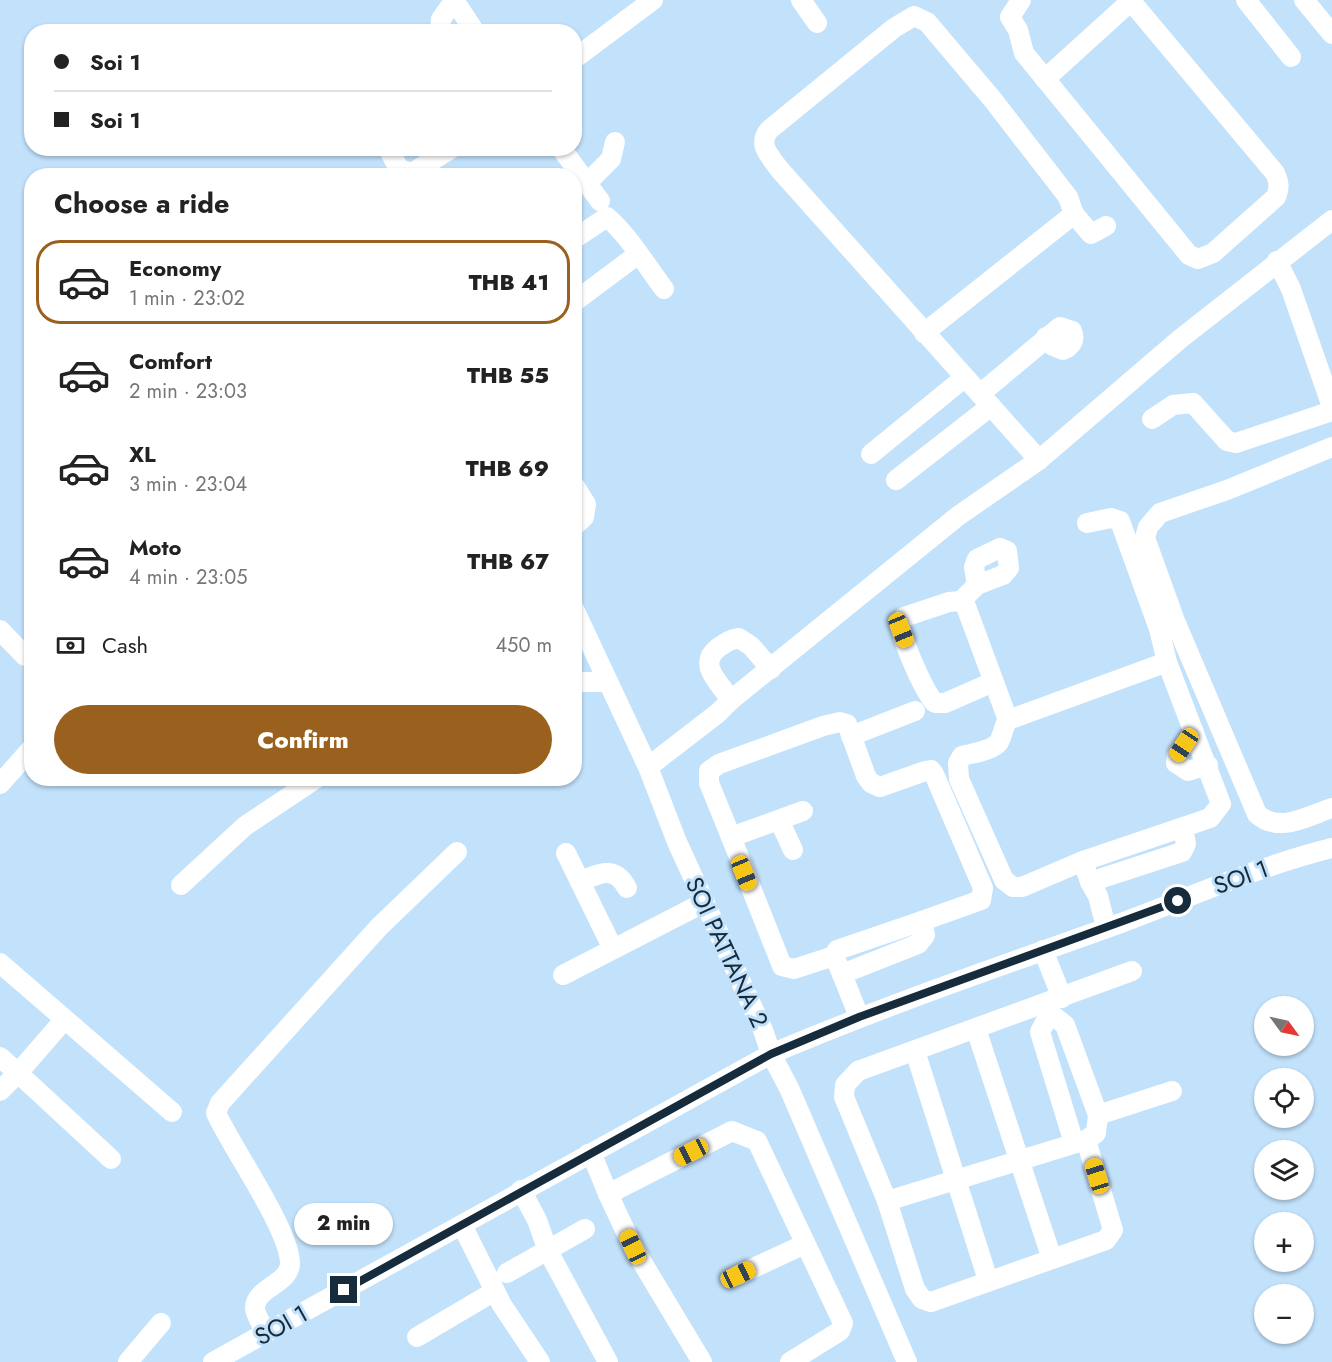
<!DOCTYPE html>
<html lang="en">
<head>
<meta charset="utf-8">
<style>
	body { margin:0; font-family:Jost,sans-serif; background:#f2f2f2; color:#222; height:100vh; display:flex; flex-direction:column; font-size:22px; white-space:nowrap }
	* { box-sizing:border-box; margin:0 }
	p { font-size:20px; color:#767676 }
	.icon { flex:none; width:33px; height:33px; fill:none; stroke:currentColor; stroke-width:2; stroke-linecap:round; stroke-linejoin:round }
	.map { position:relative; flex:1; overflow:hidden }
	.details { position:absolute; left:24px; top:168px; width:558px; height:618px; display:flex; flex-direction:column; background:#fff; border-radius:24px; box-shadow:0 2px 4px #0004 }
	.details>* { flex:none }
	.banner { position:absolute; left:24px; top:24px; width:558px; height:132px; border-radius:24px; box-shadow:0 2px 4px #0004; display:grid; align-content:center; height:132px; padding:0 30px; background:#fff }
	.needle { width:39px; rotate:123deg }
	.fabs { position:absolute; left:1254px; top:996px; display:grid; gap:12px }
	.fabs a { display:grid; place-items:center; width:60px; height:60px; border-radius:50%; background:#fff; box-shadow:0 2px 4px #0004; font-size:30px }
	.end { position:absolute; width:27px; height:27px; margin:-14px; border:8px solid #162b3b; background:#fff; box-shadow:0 0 0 3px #fff }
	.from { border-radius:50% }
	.bubble { position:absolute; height:42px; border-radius:21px; background:#fff; box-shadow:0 2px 4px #0004; font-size:20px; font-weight:800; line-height:42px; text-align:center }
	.car { position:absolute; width:18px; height:36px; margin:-18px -9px; border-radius:8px; box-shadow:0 0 4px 2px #0007; background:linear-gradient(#f5c518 24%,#345 0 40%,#f5c518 0 76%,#345 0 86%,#f5c518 0) }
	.banner b { display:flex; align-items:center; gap:21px; height:57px; font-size:22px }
	.banner b+b { border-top:2px solid #e0e0e0 }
	.banner i { width:15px; height:15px; background:#222 }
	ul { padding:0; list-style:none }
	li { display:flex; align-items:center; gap:18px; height:84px; margin:0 12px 9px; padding:0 18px; border:3px solid transparent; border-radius:24px }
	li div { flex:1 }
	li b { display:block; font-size:22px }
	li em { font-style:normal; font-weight:800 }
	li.active { border-color:#9a601e }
	li>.icon { width:54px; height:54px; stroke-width:1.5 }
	h2 { padding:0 30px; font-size:27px; line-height:72px }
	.pay { display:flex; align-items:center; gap:15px; height:66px; padding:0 30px; font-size:22px }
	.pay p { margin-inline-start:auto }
	.button { display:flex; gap:12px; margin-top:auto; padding:12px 30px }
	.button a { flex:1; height:69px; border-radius:36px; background:#9a601e; color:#fff; font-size:24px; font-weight:800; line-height:69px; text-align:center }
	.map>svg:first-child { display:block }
</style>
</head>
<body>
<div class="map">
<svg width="1332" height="1362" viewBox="0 0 1332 1362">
	<rect width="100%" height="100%" fill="#c2e1fb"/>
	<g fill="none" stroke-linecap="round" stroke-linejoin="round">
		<g stroke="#fff" stroke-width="20">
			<polyline points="454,0 475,32"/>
			<polyline points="801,0 817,23"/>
			<path d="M1021,0L1010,17L1018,30L1024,53L1189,255L1198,259L1213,253L1276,197C1280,187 1279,182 1275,173L1130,0"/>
			<polyline points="1246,0 1291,57"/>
			<polyline points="1304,0 1332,34"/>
			<polyline points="440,32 441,19 454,1"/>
			<polyline points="574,59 653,0"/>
			<polyline points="1045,79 1131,1"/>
			<polyline points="392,148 391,154 399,169 412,173 452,148"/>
			<polyline points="561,148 600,201"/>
			<polyline points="587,183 611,159 615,142"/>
			<path d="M574,239L607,217C630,237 645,264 664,289"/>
			<polyline points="1277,261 1291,289 1332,407"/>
			<polyline points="574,302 637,255"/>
			<polyline points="924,333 1074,214 1091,234 1106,226"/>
			<path d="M980,394L1060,327L1072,331C1076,340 1071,347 1063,350L1053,346L1046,337"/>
			<polyline points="1152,419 1173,405 1193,403 1227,441 1236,443 1332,411"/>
			<path d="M1332,447L1227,490L1160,513L1148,527L1145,538L1175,621L1257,814C1279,834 1307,816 1332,808"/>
			<polyline points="871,454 964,378"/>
			<path d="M1039,460L780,170C770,156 757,145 769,130L894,28L914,16L927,22L993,100L1068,197L1074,214"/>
			<polyline points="896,480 991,406"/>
			<polyline points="574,485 586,504 584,517 574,526"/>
			<path d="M1087,523L1111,518L1120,521L1159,629L1167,662L1221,804L1210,818L1083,861L1022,887H1013L1004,880L959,779L958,763L962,756C973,753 992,751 999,742C1003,735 1003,727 1008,720L1167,662"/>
			<polyline points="961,601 977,585 1003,575 1009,568 1007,551 1000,548 977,559 974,567 977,585"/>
			<polyline points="574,609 648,767 677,842 763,1030 771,1054 789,1088 907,1362"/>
			<polyline points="0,630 25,656"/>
			<polyline points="574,682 608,682"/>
			<path d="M993,682L945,703H935C924,692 905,646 901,630C899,624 901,621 904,617L949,602L961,601L965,604L1008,720"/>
			<path d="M731,700C721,684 696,665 718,648C725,643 730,639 739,638L751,646L771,669"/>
			<polyline points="1194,732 1177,755 1176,763 1188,771 1208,765"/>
			<polyline points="851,736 915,711"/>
			<polyline points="648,767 718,713 731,700 958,516 1039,460 1180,339 1332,220"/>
			<polyline points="0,784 32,748"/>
			<polyline points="803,811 731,837 782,966 794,969 834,956"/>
			<polyline points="779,820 793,850"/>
			<polyline points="731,837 709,783 709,771 719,764 823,726 840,722 847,724 866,776 871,783 880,787 925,771 931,770 934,774 983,888 981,900 922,921"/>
			<polyline points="566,853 613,949"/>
			<polyline points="1083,861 1090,882 1182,852 1186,844 1183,828"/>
			<path d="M580,882C599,873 615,865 627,888"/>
			<polyline points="1090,882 1098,896 1106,927"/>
			<polyline points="181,885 245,826 317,778"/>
			<polygon points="922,921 925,935 918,944 842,974 834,956 837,950"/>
			<polyline points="1043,950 1062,998"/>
			<polyline points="0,963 172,1112"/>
			<polyline points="842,974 859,1017"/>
			<polyline points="563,975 705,902"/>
			<polyline points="64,1020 18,1073 111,1159"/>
			<polyline points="976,1029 1052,1259"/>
			<polyline points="915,1051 988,1280"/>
			<polyline points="0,1057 18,1073 0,1091"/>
			<polyline points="1098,1115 1172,1091"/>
			<polyline points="1086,1140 1113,1230 1106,1240 931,1302 922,1299 915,1289 887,1201 844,1097 845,1085 858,1071 1132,971"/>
			<polyline points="588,1154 595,1162 608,1194"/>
			<polyline points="521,1190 537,1220 548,1251 608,1362"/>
			<polyline points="887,1201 1086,1140 1096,1133 1098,1115 1065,1025 1050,1013 1040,1032 1074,1143"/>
			<polyline points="462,1225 502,1305 540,1362"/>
			<polyline points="507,1273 585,1229"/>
			<polyline points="738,1275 805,1244"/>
			<path d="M266,1333C263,1326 255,1315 255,1308C255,1287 291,1284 290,1262C288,1227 233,1150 216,1113L220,1103L379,927L457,852"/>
			<polyline points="417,1337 495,1291"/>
			<polyline points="128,1362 161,1323"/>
			<path d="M213,1362L771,1054C886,1005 1004,965 1121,923C1191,897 1259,866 1332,848"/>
			<polyline points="702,1362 633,1247 608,1194 732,1131 757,1141 843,1323 840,1331 790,1362"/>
		</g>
	</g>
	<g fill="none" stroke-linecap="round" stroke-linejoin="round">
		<polyline stroke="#162b3b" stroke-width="8" points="344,1290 771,1054 859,1017 1178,901"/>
	</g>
	<g text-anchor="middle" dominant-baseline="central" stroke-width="6" stroke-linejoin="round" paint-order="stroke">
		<g font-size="24" fill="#162b3b" stroke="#c2e1fb">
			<text transform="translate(1241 877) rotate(-20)">SOI 1</text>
			<text transform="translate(727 952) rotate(65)">SOI PATTANA 2</text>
			<text transform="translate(281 1325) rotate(-29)">SOI 1</text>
		</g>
	</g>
</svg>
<div class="fabs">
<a><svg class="needle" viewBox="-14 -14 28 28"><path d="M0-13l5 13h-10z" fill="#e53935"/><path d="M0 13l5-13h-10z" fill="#767676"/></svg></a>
<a><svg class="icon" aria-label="locate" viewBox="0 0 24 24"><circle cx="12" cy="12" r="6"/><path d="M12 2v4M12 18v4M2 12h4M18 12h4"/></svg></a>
<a><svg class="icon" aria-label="layers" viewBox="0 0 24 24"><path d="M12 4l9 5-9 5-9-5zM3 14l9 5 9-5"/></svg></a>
<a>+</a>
<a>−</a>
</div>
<i class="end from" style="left:1178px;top:901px"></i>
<i class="end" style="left:344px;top:1290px"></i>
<div class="bubble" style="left:294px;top:1203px;width:99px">2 min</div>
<i class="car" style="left:901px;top:630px;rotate:158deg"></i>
<i class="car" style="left:1184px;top:745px;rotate:214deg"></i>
<i class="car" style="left:744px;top:873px;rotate:158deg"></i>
<i class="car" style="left:691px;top:1152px;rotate:243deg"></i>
<i class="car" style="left:1097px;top:1176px;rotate:343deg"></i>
<i class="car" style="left:633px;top:1247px;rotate:335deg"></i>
<i class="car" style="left:738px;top:1275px;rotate:65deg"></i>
<div class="banner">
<b><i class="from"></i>Soi 1</b>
<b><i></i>Soi 1</b>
</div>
<section class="details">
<h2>Choose a ride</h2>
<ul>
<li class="active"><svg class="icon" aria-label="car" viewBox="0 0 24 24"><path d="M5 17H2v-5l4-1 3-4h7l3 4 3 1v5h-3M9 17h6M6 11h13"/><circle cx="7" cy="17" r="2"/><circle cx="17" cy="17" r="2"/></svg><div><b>Economy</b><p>1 min · 23:02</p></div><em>THB 41</em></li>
<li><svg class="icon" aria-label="car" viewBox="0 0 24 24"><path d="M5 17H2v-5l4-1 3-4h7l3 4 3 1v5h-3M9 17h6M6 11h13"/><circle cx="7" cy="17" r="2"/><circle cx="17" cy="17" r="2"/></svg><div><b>Comfort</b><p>2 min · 23:03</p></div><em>THB 55</em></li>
<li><svg class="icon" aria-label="car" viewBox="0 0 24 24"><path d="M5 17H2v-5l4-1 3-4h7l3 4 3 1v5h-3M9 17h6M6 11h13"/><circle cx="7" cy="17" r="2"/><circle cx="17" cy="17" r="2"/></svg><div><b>XL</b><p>3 min · 23:04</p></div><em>THB 69</em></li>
<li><svg class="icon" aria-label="car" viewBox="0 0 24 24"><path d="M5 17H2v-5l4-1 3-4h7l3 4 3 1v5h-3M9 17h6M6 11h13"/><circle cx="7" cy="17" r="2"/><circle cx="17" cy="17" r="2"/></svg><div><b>Moto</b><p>4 min · 23:05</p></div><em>THB 67</em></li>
</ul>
<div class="pay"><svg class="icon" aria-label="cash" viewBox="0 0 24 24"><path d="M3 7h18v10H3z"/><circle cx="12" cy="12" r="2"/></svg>Cash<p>450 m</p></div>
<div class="button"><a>Confirm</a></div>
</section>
</div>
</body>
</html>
